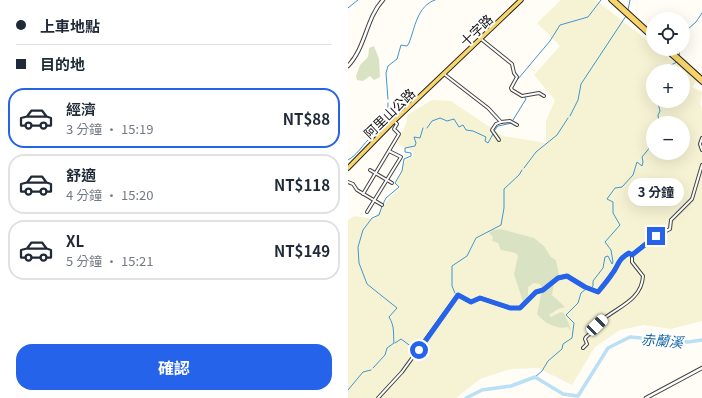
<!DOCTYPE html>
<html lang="zh-TW">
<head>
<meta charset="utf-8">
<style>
	body { margin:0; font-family:Georgia,"Noto Sans TC",serif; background:#f2f2f3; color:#1f2937; height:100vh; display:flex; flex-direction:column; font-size:15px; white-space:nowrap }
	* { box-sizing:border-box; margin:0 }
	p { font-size:13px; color:#747a83 }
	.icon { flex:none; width:22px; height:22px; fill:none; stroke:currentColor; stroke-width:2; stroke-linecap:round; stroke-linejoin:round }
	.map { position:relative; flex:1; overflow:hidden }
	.sheet { display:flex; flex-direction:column; background:#fff; width:348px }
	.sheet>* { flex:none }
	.guide { display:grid; align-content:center; height:88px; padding:0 16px; background:#fff }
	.tools { position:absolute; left:298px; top:12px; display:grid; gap:8px }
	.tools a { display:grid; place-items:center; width:44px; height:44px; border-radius:50%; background:#fff; box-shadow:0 4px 16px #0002; font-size:20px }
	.end { position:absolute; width:18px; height:18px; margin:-9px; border:5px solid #2563eb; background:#fff; box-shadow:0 0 0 2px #fff }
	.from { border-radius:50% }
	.bubble { position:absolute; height:28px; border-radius:14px; background:#fff; box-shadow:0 4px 16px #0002; font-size:13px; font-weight:700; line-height:28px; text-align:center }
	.car { position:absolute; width:12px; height:24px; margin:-12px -6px; border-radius:5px; box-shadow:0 0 3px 1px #0007; background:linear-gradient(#fff 24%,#345 0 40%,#fff 0 76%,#345 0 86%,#fff 0) }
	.guide b { display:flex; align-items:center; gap:14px; height:38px; font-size:15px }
	.guide b+b { border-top:1px solid #e0e1e3 }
	.guide i { width:10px; height:10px; background:#1f2937 }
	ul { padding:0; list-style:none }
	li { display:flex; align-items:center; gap:12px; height:60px; margin:0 8px 6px; padding:0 8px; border:2px solid #e0e1e3; border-radius:16px }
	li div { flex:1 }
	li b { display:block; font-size:15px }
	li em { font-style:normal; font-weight:700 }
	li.selected { border-color:#2563eb }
	li>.icon { width:36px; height:36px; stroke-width:1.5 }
	.button { display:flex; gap:8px; margin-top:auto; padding:8px 16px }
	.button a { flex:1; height:46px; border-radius:16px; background:#2563eb; color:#fff; font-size:16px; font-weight:700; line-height:46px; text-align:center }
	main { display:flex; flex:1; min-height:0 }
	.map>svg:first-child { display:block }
</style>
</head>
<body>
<main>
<section class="sheet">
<div class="guide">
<b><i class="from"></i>上車地點</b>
<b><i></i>目的地</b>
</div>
<ul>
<li class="selected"><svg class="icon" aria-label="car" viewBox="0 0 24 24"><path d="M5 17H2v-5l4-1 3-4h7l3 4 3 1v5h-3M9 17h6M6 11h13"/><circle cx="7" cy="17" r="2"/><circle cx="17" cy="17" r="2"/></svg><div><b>經濟</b><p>3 分鐘 · 15:19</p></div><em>NT$88</em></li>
<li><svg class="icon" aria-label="car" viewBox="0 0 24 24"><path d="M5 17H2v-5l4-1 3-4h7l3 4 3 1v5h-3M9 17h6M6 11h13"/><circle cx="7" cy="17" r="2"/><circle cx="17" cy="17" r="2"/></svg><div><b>舒適</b><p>4 分鐘 · 15:20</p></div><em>NT$118</em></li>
<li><svg class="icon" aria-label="car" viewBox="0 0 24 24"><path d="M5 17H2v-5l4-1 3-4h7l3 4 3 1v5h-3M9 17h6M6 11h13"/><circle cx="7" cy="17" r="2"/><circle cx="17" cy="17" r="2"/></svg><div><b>XL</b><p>5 分鐘 · 15:21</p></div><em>NT$149</em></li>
</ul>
<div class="button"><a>確認</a></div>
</section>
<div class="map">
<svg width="354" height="398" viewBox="0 0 354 398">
	<rect width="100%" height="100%" fill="#fffdf5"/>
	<path fill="#f6f3d4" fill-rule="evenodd" d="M213,0H248L305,45V49H310L350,80L344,87L354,92L352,104L354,109V321L323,329L296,325L272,330L247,347L224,385L190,368L163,369L132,379L108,398H0V220L6,216L26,219L36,204L52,188L48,184L57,161L66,155L64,151L49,144L59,121V115L84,100L103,101L155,136L198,143V121L207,100L186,75L212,46L189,23ZM305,71H335V101H305ZM305,123H335V153H305Z"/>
	<g fill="#d9e3c4">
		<polygon points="26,46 31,59 32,77 26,80 22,76 15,81 9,80 8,76 12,65 20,57 21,48"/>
		<path d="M153,229L186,238L196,246L203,257L208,260L211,275L206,283L204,295L217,307L210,309L201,315L203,317L213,312L216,313L223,329L222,330L220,327C209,330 196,323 189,314L194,290L192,284L186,283L180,287V295L176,305L166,274L170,256L168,253L153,250L150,243L144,241L145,237L141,233L145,230Z"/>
	</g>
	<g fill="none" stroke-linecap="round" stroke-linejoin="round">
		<g stroke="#3f96cf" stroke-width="1">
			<polyline points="0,8 10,0"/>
			<polyline points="280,10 282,0"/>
			<polyline points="335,37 340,29 348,22 354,13"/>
			<polyline points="331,56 332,49"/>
			<polyline points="320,71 321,66 329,62"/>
			<polyline points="170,79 202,41 212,25 240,17 253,0"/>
			<path d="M40,99L38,73L40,66L49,59L53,45L59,46L61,43C67,28 69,6 87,0"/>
			<polyline points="310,103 312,111 310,115 311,123"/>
			<polyline points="222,116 230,100 233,84 278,16"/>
			<polyline points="165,120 178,99 176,96"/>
			<polyline points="79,128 84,121 92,118 99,121 106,119 111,127 115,125 118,130 125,131 138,137 137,141 140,143 145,134"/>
			<polyline points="146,131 150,126 164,123"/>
			<path d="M22,138C32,127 41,118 40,103"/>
			<polyline points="305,142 305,141"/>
			<path d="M0,160C9,155 13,147 20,140"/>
			<polyline points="176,168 188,152 209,135 220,118"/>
			<polyline points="35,204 38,198 51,187 47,183 54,171 56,159 63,156 63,153 57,152 57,148 67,146 68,143 66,137 72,138 75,128"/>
			<polyline points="243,288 245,286 245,281 255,268 257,257 260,256 264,264 265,262 263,250 257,242 272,225 265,213 265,202 259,199 267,188 274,187 285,175 289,162 294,166 295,162 294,157 303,146"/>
			<polyline points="107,293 104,286 104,266 119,256 128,238 153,225 156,208 156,189 171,175 174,170"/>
			<polyline points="47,343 53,339 68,350"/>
			<path d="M25,368L37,355L39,348L46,343C45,333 47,327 41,317L49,308L19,284L11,263L10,247L15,230L24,218L31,215L34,206"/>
			<polyline points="187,377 194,371 200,361 214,349 215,344 224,338 226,323 218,315 230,303 233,293 238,289"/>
			<polyline points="0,390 15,372 23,370"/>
		</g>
		<polyline stroke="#b9e0f7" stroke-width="3.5" points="118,398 134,390 163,386 187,377 215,394 230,396 260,348 282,337 340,342 354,340"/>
		<g stroke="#444" stroke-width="4">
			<g id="minor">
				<polyline points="133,39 164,64 166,73 169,77 163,88 164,90 174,96 191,93 196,96"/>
				<polyline points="96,74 140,108 153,122 148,124 144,130 151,140"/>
				<polyline points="153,122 162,121 169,125"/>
				<polyline points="354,138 352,144 354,150"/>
				<polyline points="22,170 44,183"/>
				<polyline points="0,182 5,184 9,190 34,205"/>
				<polyline points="15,194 51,134 46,129 49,124 46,121"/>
				<polyline points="19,212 53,157 41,151"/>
				<path d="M235,348L239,344L237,339L238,337C246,331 250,322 258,317C273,306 294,298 295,276L284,262V255"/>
				<path d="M30,398L54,372L110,295L123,302L132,298L162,308H172L188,292L195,290L210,278L219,276L237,287L250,292C255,286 260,280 264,274C271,265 269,260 281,253L284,255L306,237L322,229L323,220L344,199L354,165"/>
			</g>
		</g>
		<g stroke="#444" stroke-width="4.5">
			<g id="tertiary">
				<path d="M0,66C18,47 18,18 35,0"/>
				<polyline points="298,398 354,368"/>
			</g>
		</g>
		<g stroke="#222" stroke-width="5.5">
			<g id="primary">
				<polyline points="263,0 305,38"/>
				<polyline points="266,0 301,32"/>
				<polyline points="317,49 354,82"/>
				<polyline points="323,51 354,79"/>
				<polyline points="0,168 46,121 173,0"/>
			</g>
		</g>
		<use href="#minor" stroke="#fff" stroke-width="2"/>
		<use href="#tertiary" stroke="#fff" stroke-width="2.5"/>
		<use href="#primary" stroke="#f9d66b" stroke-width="3.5"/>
	</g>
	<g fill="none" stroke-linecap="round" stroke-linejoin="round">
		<path stroke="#2563eb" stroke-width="5" d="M71,350L110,295L123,302L132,298L162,308H172L188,292L195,290L210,278L219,276L237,287L250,292C255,286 260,280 264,274C271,265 269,260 281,253L284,255L308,236"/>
	</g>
	<g text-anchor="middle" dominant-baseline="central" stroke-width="4" stroke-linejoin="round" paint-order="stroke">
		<g font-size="13" fill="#111" stroke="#fff">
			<text transform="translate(128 30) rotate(-44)">十字路</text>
			<text transform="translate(41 113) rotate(-44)">阿里山公路</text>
		</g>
		<g font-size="14" font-style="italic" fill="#1768a6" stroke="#fff">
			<text transform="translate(314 340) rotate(5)">赤蘭溪</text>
		</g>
	</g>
</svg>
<div class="tools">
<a><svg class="icon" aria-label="locate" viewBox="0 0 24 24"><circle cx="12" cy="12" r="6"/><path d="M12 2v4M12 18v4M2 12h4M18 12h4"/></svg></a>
<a>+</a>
<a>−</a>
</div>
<i class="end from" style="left:71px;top:350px"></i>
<i class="end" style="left:308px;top:236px"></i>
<div class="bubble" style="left:280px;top:178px;width:56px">3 分鐘</div>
<i class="car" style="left:249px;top:325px;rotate:46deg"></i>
</div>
</main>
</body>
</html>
